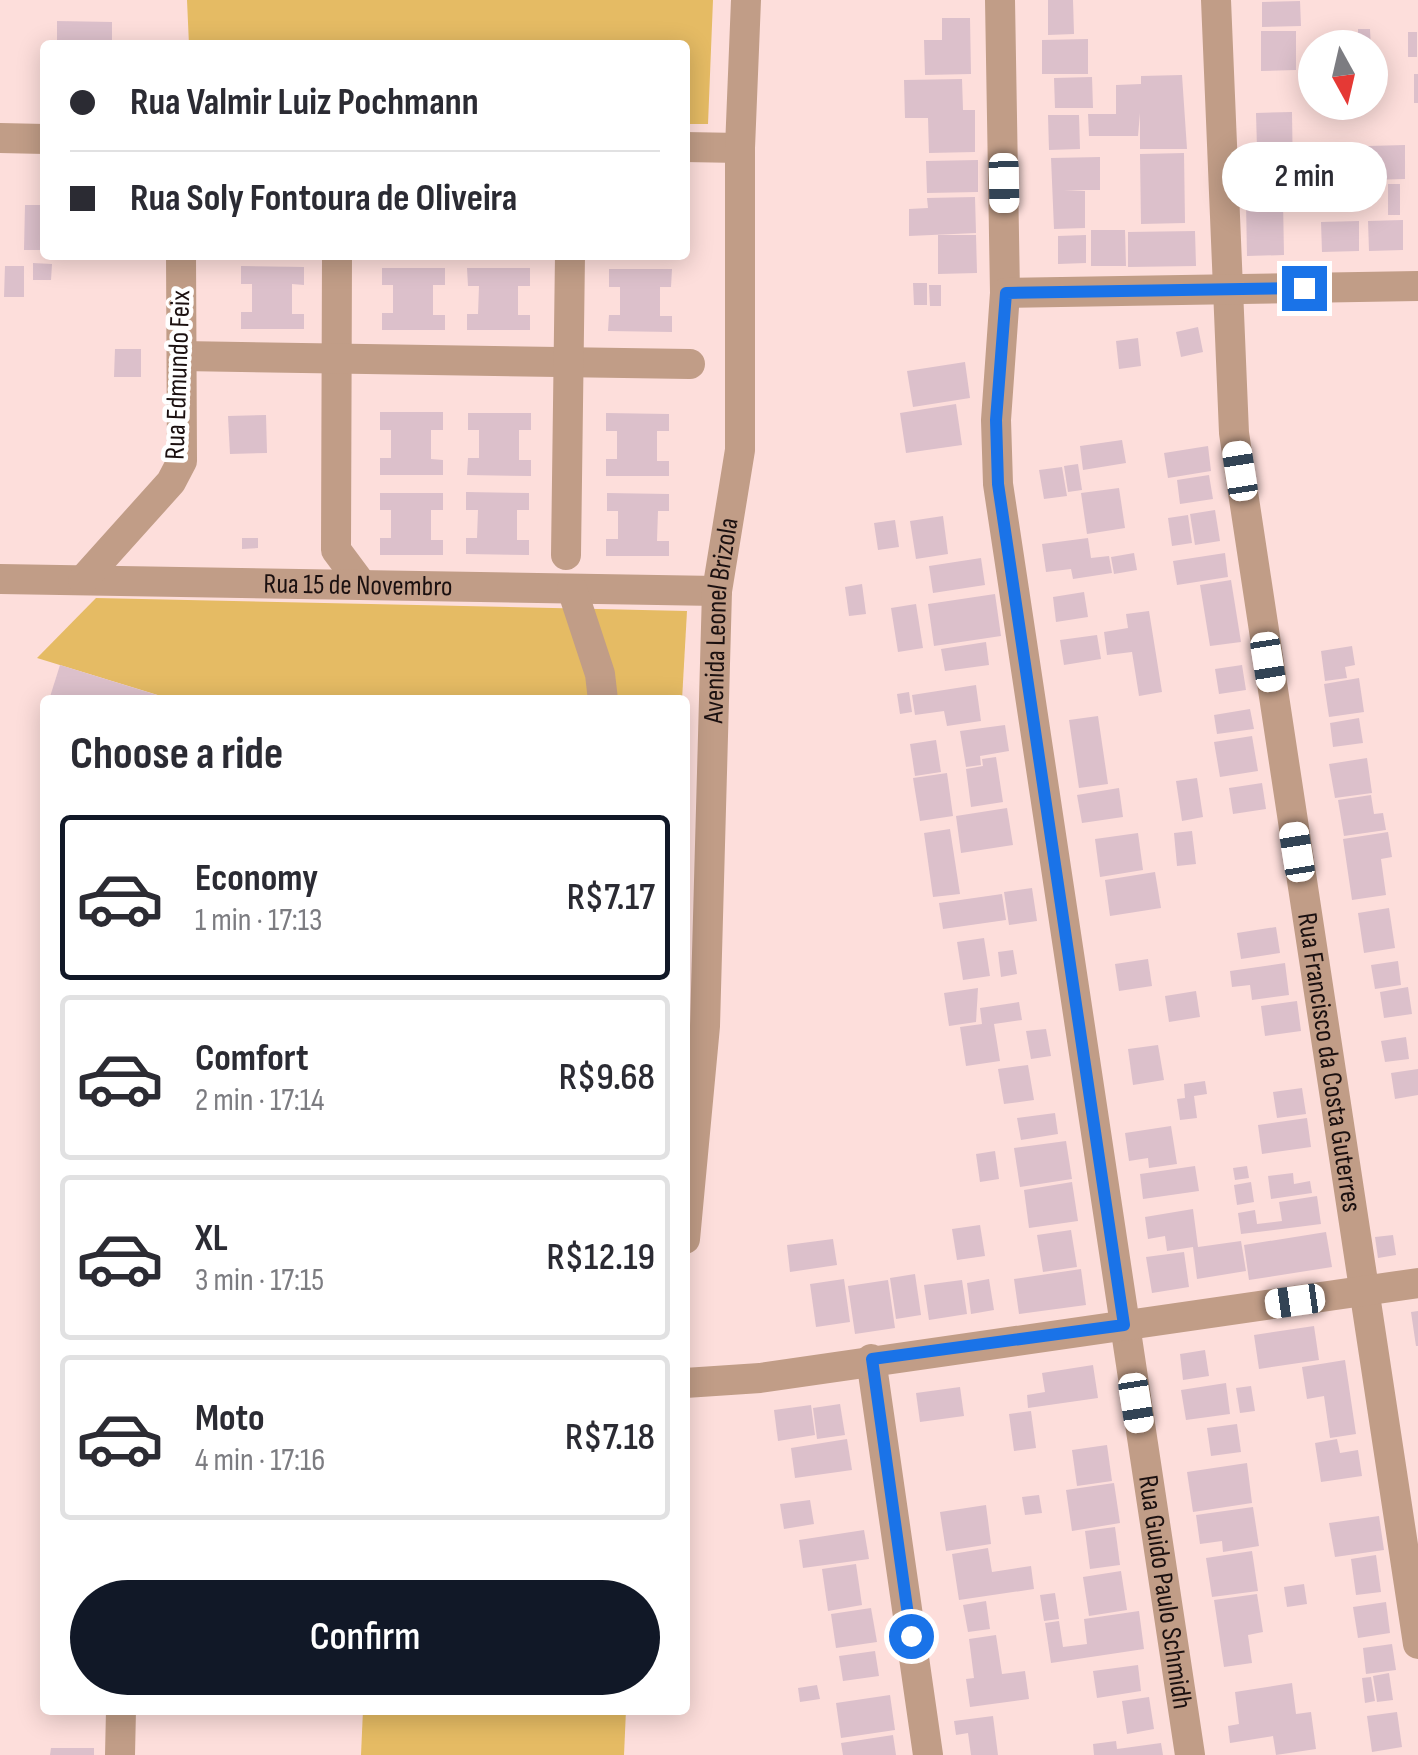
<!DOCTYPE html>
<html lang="en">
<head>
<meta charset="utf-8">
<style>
	body { margin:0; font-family:"Sofia Sans Condensed",sans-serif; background:#f2f2f3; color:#2b2b33; height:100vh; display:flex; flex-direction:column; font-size:38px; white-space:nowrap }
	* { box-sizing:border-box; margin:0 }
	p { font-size:32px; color:#7c7c81 }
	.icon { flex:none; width:55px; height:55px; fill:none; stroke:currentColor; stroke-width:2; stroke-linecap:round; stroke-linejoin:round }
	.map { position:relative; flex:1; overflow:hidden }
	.details { position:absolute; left:40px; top:695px; width:650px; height:1020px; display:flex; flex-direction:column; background:#fff; border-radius:10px; box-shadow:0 5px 25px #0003 }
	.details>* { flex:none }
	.guide { position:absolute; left:40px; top:40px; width:650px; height:220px; border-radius:10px; box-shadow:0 5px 25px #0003; display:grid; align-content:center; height:220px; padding:0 30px; background:#fff }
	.needle { width:65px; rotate:172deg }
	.fabs { position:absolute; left:1298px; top:30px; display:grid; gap:20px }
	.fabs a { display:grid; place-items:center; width:90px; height:90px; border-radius:50%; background:#fff; box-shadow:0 5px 25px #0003; font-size:50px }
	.end { position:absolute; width:45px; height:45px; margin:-22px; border:12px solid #1a73e8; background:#fff; box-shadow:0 0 0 5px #fff }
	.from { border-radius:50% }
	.bubble { position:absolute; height:70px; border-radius:35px; background:#fff; box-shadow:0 5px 25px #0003; font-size:32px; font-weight:600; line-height:70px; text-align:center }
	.car { position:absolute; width:30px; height:60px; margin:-30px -15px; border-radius:12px; box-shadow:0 0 8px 2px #0007; background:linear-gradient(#fff 24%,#345 0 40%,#fff 0 76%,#345 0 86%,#fff 0) }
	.guide b { display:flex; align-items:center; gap:35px; height:95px; font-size:38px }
	.guide b+b { border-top:2px solid #e1e1e2 }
	.guide i { width:25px; height:25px; background:#2b2b33 }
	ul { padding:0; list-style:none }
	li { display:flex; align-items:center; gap:30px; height:165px; margin:0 20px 15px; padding:0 10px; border:5px solid #e1e1e2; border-radius:10px }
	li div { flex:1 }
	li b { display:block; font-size:38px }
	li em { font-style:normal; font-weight:600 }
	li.on { border-color:#111827 }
	li>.icon { width:90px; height:90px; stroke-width:1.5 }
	h2 { padding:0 30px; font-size:45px; line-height:120px }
	.action { display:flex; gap:20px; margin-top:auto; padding:20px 30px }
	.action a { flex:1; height:115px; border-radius:60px; background:#111827; color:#fff; font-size:40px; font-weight:600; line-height:115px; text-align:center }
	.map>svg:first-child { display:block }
</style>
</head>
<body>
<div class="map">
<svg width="1418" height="1755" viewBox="0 0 1418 1755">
	<rect width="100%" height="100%" fill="#fddedb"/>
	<g fill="#e5bb64">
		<polygon points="187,0 713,0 708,124 685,124 685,45 189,45"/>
		<polygon points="96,598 687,611 682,700 174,700 37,658"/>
		<polygon points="363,1710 626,1710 624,1755 361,1755"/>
	</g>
	<g fill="#dcc0cb">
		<polygon points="1048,0 1073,0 1074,34 1048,35"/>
		<polygon points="1300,1 1301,26 1262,27 1262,2"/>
		<polygon points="942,18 970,18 971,74 925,75 924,40 942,40"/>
		<polygon points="57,21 112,22 112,45 57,45"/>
		<polygon points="1358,29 1370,29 1371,48 1358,48"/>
		<polygon points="1261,31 1296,31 1296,70 1261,71"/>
		<rect x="1408" y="32" width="9" height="25"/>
		<polygon points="1088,39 1088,74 1042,74 1042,40"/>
		<rect x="1414" y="74" width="4" height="29"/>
		<polygon points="1182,75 1187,149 1140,149 1140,113 1138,136 1089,136 1088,114 1116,114 1116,85 1141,84 1141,76"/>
		<polygon points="1092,77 1093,108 1055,108 1054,78"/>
		<polygon points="962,79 963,110 975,110 975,152 929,153 928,118 905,118 904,80"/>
		<polygon points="1292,112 1293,182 1258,183 1256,113"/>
		<polygon points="1048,115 1079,115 1080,149 1049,150"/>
		<polygon points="1405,145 1405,179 1369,180 1368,146"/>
		<polygon points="1184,153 1185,223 1141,224 1140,154"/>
		<polygon points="1100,157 1100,190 1064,190 1085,191 1085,228 1054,229 1051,158"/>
		<polygon points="978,160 978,192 927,193 926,161"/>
		<rect x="1388" y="184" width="12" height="31"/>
		<polygon points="1249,185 1280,185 1280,197 1249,198"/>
		<polygon points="975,197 976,233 909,236 909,209 928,208 927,198"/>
		<polygon points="1246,202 1283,202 1284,255 1247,256"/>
		<polygon points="25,205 45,205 45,250 24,250"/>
		<polygon points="1403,220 1403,250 1369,251 1368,221"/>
		<polygon points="1359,221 1359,251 1322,252 1321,222"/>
		<polygon points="1091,230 1125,230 1126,266 1091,266"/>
		<polygon points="1195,231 1196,266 1128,267 1128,232"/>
		<polygon points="938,235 976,235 977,273 938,274"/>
		<polygon points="1086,235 1086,263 1058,264 1058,236"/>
		<polygon points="33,263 52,264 51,280 33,280"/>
		<polygon points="5,266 24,266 24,297 4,297"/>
		<polygon points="241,266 304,267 304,285 292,284 292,314 304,314 304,329 241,329 241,312 252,312 252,284 241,284"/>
		<polygon points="382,268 445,268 445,285 433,285 433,315 445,315 445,330 382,330 382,313 393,313 393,285 382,285"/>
		<polygon points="467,268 530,268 530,286 518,286 518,315 530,315 530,330 467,330 467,314 478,314 479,286 468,286"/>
		<polygon points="609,269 672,269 671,287 660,287 660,316 672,316 672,332 608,331 609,315 620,315 620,287 609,287"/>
		<polygon points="913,283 927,283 927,305 914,305"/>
		<polygon points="929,285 941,285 941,306 930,306"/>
		<polygon points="1198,327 1203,352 1181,357 1176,332"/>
		<polygon points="1138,338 1141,366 1119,369 1116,341"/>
		<polygon points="115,349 141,349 141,377 114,377"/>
		<polygon points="965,362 970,398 913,407 907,371"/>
		<polygon points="956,404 962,445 906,453 900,413"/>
		<polygon points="380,412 443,412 443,430 431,430 431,459 443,460 443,475 380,475 380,458 391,458 391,430 380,430"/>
		<polygon points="468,413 531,413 531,430 519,430 519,460 531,460 531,476 467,475 468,458 479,458 479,430 468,430"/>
		<polygon points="606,413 669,414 669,431 657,431 657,461 669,461 669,476 606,476 606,459 617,459 617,431 606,431"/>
		<polygon points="266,415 267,453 230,454 228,416"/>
		<polygon points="1122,440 1126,463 1083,470 1080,446"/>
		<polygon points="1208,446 1211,471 1168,478 1164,453"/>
		<polygon points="1078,464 1082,490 1068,492 1064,466"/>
		<polygon points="1062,467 1067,496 1044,499 1039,470"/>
		<polygon points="1209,475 1213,499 1180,504 1177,480"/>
		<polygon points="1119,488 1125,528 1087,534 1081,493"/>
		<polygon points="466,492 529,493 529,510 517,510 517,540 529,540 529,555 466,554 466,538 477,538 478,510 466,510"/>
		<polygon points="380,493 443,493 443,510 431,510 431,540 443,540 443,555 380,555 380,538 391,538 391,510 380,510"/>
		<polygon points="607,493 669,494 669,511 658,511 657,541 669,541 669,556 606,556 606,539 618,539 618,511 607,511"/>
		<polygon points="1215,510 1220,541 1195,545 1190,514"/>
		<polygon points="1188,515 1192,543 1172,546 1168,518"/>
		<polygon points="943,516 948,554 916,559 910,521"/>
		<polygon points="895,520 899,547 878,550 874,523"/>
		<polygon points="242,538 258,538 258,548 242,549"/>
		<polygon points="1088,538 1091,558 1109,556 1112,573 1073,579 1071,569 1046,572 1042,544"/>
		<polygon points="1134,553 1137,570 1114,574 1111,557"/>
		<polygon points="1225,553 1228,577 1177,585 1173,561"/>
		<polygon points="981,558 985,585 933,593 929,566"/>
		<polygon points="1231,580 1241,642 1210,646 1200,585"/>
		<polygon points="862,584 866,614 849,616 845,587"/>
		<polygon points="1084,592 1088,617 1056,622 1053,597"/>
		<polygon points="995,594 1001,636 934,646 928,604"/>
		<polygon points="916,604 923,648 898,652 891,608"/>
		<polygon points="1149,611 1162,692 1139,696 1132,652 1107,655 1104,632 1128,628 1126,614"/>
		<polygon points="1097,635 1101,659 1064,665 1060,640"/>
		<polygon points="986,642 989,665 945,671 941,649"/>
		<polygon points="1352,646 1355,665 1345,667 1347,678 1325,681 1321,651"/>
		<polygon points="60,665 170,699 169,700 49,700"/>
		<polygon points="1242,665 1246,690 1219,694 1215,669"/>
		<polygon points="1359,678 1364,712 1329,717 1324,684"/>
		<polygon points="976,685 981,721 947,726 944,711 915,715 912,695"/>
		<polygon points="909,692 912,712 900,714 897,694"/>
		<polygon points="1250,709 1254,729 1217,734 1214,715"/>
		<polygon points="1098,716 1108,784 1079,788 1069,720"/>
		<polygon points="1359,718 1363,743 1333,747 1330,723"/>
		<polygon points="1005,725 1009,751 980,756 981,765 966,767 960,731"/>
		<polygon points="1252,736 1258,771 1220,777 1214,742"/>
		<polygon points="936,740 941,772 915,776 910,744"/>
		<polygon points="996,757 1003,802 971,807 966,769 983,766 982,759"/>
		<polygon points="1367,758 1372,793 1335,798 1329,764"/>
		<polygon points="947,773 953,816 920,821 913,778"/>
		<polygon points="1197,778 1203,817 1182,821 1176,781"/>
		<polygon points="1262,783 1266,809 1233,814 1229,788"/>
		<polygon points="1119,788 1123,817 1082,823 1077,795"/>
		<polygon points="1371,795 1374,814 1383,813 1386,830 1344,836 1338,800"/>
		<polygon points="1007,808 1013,845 961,853 956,816"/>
		<polygon points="950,829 960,894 933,897 924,833"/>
		<polygon points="1192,831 1196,864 1177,866 1174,833"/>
		<polygon points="1388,832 1392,857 1381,859 1386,895 1352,900 1343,839"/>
		<polygon points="1138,833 1143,870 1100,877 1095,839"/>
		<polygon points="1155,872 1161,908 1110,916 1105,880"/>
		<polygon points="1032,888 1037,921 1009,925 1004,892"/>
		<polygon points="1002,894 1006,920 943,929 939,903"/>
		<polygon points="1389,908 1395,948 1364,953 1358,913"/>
		<polygon points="1276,927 1280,953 1241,959 1237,933"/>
		<polygon points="984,938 990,976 963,980 957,942"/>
		<polygon points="1013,950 1017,974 1001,977 998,952"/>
		<polygon points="1148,959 1152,986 1119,991 1115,964"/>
		<polygon points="1398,961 1401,985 1375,989 1371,965"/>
		<polygon points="1285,963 1289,995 1252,1000 1250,985 1232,987 1230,971"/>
		<polygon points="1408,987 1412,1014 1384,1018 1380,992"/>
		<polygon points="978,988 976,1022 949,1026 944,993"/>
		<polygon points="1196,991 1200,1017 1169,1022 1165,996"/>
		<polygon points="1297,1001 1301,1031 1265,1036 1261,1006"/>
		<polygon points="1019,1002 1022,1020 994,1024 1000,1061 966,1066 960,1027 982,1024 980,1008"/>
		<polygon points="1046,1029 1051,1056 1031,1059 1026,1031"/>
		<polygon points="1406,1037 1409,1059 1385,1062 1381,1041"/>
		<polygon points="1158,1045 1164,1080 1133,1085 1128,1049"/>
		<polygon points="1028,1065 1034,1100 1004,1104 998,1069"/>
		<polygon points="1418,1069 1418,1095 1395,1099 1391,1073"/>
		<polygon points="1205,1081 1207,1094 1194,1096 1197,1118 1180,1120 1177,1099 1185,1098 1184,1084"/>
		<polygon points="1302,1088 1306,1114 1277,1118 1273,1092"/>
		<polygon points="1055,1113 1058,1134 1021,1140 1017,1118"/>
		<polygon points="1307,1118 1311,1147 1262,1154 1258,1125"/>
		<polygon points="1171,1126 1177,1164 1149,1168 1148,1158 1129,1161 1125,1133"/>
		<polygon points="1066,1141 1072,1179 1020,1187 1014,1148"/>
		<polygon points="995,1151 999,1179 980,1182 976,1154"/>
		<polygon points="1195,1166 1199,1191 1143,1199 1140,1174"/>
		<polygon points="1247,1166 1249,1178 1235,1180 1233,1168"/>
		<polygon points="1293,1173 1294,1184 1310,1181 1312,1193 1271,1199 1268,1176"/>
		<polygon points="1072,1182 1078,1221 1029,1228 1024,1190"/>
		<polygon points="1251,1182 1254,1202 1237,1205 1234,1185"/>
		<polygon points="1317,1196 1321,1224 1241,1234 1238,1213 1255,1210 1257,1224 1282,1221 1279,1202"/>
		<polygon points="1193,1209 1198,1247 1241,1241 1246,1271 1197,1279 1193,1247 1167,1251 1165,1236 1148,1239 1145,1217"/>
		<polygon points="980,1225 985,1256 957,1260 952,1229"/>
		<polygon points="1071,1230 1077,1267 1043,1272 1037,1235"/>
		<polygon points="1326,1232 1332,1267 1249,1280 1244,1245"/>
		<polygon points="1393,1235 1396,1255 1378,1258 1375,1237"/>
		<polygon points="833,1239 837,1265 790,1272 787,1245"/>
		<polygon points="1184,1252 1189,1287 1152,1293 1146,1257"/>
		<polygon points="1081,1269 1086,1305 1019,1314 1014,1279"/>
		<polygon points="915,1274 921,1315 896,1319 890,1278"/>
		<polygon points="844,1279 850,1322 816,1327 810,1284"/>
		<polygon points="989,1279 994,1310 971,1314 967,1283"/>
		<polygon points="888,1280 895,1328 855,1334 848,1286"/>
		<polygon points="962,1280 967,1314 929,1320 924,1285"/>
		<polygon points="1418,1311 1418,1346 1416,1346 1411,1312"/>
		<polygon points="1314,1326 1319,1360 1259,1369 1254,1335"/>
		<polygon points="1205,1350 1209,1376 1183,1380 1180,1354"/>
		<polygon points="1345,1360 1356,1434 1330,1438 1324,1396 1307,1399 1302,1367"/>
		<polygon points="1093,1365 1098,1398 1028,1408 1027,1395 1045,1392 1042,1373"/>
		<polygon points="1226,1383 1230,1414 1186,1420 1181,1390"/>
		<polygon points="1251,1386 1255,1411 1240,1413 1236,1388"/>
		<polygon points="960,1387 964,1416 920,1422 916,1393"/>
		<polygon points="840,1404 845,1435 817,1439 813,1408"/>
		<polygon points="811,1405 815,1435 778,1441 774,1410"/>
		<polygon points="1031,1411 1036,1448 1014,1451 1009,1414"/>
		<polygon points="1237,1424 1241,1452 1211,1456 1207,1428"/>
		<polygon points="847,1439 852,1470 795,1478 791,1448"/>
		<polygon points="1337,1439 1340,1453 1358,1450 1362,1476 1321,1482 1315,1443"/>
		<polygon points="1107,1445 1112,1481 1077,1486 1072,1450"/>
		<polygon points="1247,1463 1252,1503 1193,1512 1187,1472"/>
		<polygon points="1114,1483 1120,1523 1072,1531 1066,1490"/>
		<polygon points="1039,1495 1042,1513 1025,1515 1022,1497"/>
		<polygon points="810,1500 814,1524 784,1529 780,1504"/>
		<polygon points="986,1505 991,1544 946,1551 940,1512"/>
		<polygon points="1253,1507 1259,1546 1223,1552 1222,1541 1200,1544 1196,1515"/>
		<polygon points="1379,1516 1384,1550 1335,1557 1329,1523"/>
		<polygon points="1115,1527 1120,1565 1090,1569 1085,1531"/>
		<polygon points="864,1530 869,1559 803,1568 799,1540"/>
		<polygon points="988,1548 992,1572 1031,1566 1034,1589 959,1600 952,1554"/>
		<polygon points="1252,1551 1258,1591 1212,1597 1206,1558"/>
		<polygon points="1376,1555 1381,1592 1356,1595 1351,1559"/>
		<polygon points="856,1564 862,1605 828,1611 822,1569"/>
		<polygon points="1121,1571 1127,1610 1089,1616 1083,1577"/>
		<polygon points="1304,1584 1307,1604 1287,1607 1284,1587"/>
		<polygon points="1055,1593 1059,1619 1044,1621 1040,1595"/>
		<polygon points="1257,1594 1263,1632 1248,1635 1252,1663 1224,1667 1214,1600"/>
		<polygon points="986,1601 990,1629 968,1632 963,1605"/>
		<polygon points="1386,1602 1390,1633 1358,1638 1353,1607"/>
		<polygon points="871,1608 877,1642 836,1648 831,1614"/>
		<polygon points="1139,1611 1144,1649 1051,1663 1045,1623 1059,1621 1063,1647 1087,1644 1084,1619"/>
		<polygon points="996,1635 1002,1674 1025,1671 1029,1699 970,1707 966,1679 974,1678 969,1639"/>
		<polygon points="1392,1644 1396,1670 1366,1674 1363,1648"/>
		<polygon points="875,1651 879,1676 843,1681 839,1656"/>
		<polygon points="1138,1665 1141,1691 1097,1698 1093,1671"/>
		<polygon points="1389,1673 1393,1700 1377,1702 1373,1676"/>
		<polygon points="1371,1677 1375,1701 1365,1703 1362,1678"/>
		<polygon points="1292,1683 1296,1714 1311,1712 1316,1749 1276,1755 1273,1736 1230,1743 1228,1726 1239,1724 1235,1692"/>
		<polygon points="817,1685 820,1699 800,1702 798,1688"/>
		<polygon points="890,1695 895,1730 841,1738 836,1703"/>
		<polygon points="1149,1697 1154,1729 1127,1734 1122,1701"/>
		<polygon points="1397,1712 1402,1747 1372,1752 1367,1716"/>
		<polygon points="993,1716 998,1755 971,1755 968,1733 956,1735 954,1721"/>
		<polygon points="893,1735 896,1755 843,1755 841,1743"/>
		<polygon points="1116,1741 1117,1749 1161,1743 1163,1755 1094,1755 1093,1744"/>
		<polygon points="51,1748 94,1748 94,1755 50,1755"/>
	</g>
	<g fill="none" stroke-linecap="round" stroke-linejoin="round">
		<g stroke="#c19d87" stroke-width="30">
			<path id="s1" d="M1000,0L1005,293L996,420L998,484L1190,1755"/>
			<path id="s2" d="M1216,0L1234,433L1418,1644"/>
			<polyline points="0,138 45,139"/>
			<polyline points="685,147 740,148"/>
			<polyline points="337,255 336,550 362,585"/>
			<polyline points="1005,293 1418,286"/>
			<polyline points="182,356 690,364"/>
			<polyline points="566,555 570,255"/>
			<path id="s3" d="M0,579L717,591"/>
			<polyline points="83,580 171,482 182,461 181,255"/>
			<polyline points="572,589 600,674 603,700"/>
			<path id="s4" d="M685,1239L705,1026L717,591L740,450V148L746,0"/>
			<polyline points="871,1359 928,1755"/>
			<polyline points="685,1383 760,1378 1418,1283"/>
			<polyline points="120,1755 121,1710"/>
		</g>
	</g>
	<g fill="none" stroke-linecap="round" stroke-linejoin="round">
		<polyline stroke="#1a73e8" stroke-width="12" points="911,1636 872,1359 1124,1325 998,484 996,420 1006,293 1304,288"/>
	</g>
	<g text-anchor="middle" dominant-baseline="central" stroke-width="9" stroke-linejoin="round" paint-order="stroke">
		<g font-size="28" fill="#1b1010" stroke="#fff">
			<text transform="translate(178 375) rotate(-88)">Rua Edmundo Feix</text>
			<text stroke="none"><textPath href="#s3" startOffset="358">Rua 15 de Novembro</textPath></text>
			<text stroke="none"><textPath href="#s4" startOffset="620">Avenida Leonel Brizola</textPath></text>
			<text stroke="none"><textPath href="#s2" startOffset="1070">Rua Francisco da Costa Guterres</textPath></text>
			<text stroke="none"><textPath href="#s1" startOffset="1605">Rua Guido Paulo Schmidh</textPath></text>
		</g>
	</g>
</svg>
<div class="fabs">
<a><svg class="needle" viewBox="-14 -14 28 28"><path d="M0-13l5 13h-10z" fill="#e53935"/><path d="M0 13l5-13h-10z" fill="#7c7c81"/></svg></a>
</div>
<i class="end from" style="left:911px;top:1636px"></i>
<i class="end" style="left:1304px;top:288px"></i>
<div class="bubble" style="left:1222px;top:142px;width:165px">2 min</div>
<i class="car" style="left:1004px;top:183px;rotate:179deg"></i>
<i class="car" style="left:1240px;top:471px;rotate:351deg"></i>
<i class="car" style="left:1268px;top:662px;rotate:171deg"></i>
<i class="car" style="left:1297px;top:852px;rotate:351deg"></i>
<i class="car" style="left:1295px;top:1301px;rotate:262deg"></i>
<i class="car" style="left:1136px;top:1403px;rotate:171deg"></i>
<div class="guide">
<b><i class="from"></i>Rua Valmir Luiz Pochmann</b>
<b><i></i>Rua Soly Fontoura de Oliveira</b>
</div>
<section class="details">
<h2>Choose a ride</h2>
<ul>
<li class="on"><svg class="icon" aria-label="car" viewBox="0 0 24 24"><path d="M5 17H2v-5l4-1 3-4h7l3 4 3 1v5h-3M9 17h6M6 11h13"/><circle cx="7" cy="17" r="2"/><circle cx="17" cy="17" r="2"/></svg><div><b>Economy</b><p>1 min · 17:13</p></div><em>R$7.17</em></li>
<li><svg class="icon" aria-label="car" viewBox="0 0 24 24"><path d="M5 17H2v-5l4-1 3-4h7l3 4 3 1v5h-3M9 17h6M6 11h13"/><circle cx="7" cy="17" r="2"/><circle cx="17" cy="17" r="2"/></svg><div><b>Comfort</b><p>2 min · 17:14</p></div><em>R$9.68</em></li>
<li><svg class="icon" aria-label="car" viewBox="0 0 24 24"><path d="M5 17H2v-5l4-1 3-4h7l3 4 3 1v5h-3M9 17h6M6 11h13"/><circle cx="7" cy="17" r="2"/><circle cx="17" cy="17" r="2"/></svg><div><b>XL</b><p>3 min · 17:15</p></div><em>R$12.19</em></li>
<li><svg class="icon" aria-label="car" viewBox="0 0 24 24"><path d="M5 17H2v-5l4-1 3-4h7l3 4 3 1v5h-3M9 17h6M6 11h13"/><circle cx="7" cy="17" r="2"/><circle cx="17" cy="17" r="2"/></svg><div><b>Moto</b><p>4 min · 17:16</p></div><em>R$7.18</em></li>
</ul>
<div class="action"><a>Confirm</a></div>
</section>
</div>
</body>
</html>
